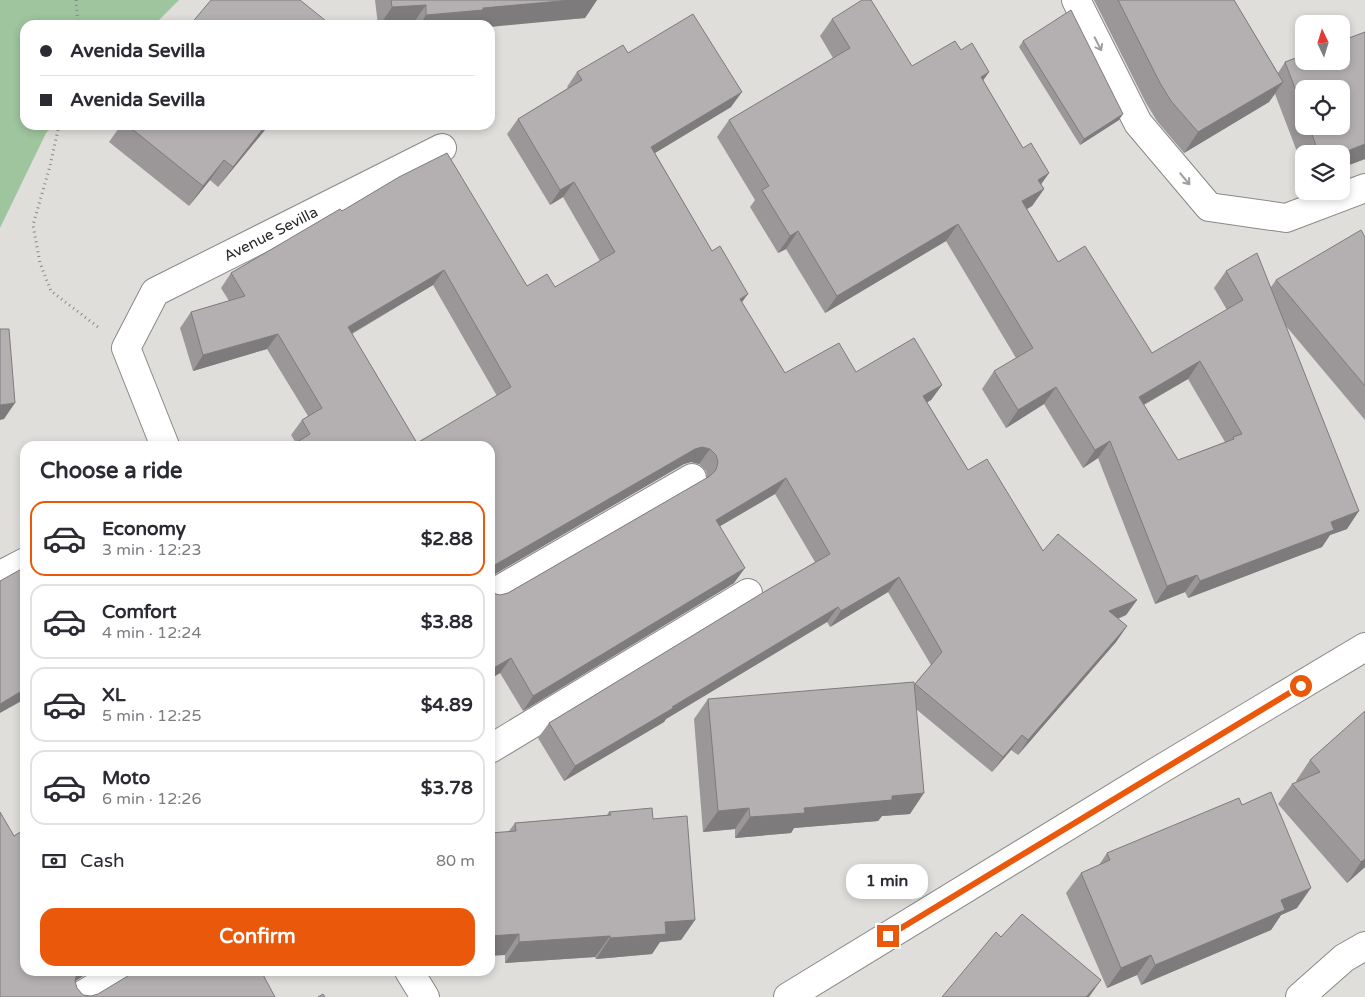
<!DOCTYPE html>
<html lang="en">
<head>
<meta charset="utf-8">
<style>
	body { margin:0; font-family:"Varela Round",sans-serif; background:#f7f7f7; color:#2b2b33; height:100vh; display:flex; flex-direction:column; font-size:19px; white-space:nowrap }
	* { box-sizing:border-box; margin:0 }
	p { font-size:16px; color:#7c7c81 }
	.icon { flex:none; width:28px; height:28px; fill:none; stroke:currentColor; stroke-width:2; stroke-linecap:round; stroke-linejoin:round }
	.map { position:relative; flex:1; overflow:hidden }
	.drawer { position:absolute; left:20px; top:441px; width:475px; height:535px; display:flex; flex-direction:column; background:#fff; border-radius:15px; box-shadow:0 2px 8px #0003 }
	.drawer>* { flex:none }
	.banner { position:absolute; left:20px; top:20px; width:475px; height:110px; border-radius:15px; box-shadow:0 2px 8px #0003; display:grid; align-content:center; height:110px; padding:0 20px; background:#fff }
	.needle { width:32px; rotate:356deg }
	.tools { position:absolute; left:1295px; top:15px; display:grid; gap:10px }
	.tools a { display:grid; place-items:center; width:55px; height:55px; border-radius:10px; background:#fff; box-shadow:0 2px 8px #0003; font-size:25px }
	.end { position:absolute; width:22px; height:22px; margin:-11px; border:6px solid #ea580c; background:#fff; box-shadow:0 0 0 2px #fff }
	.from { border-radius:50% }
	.bubble { position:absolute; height:35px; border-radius:15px; background:#fff; box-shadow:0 2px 8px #0003; font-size:16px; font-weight:700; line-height:35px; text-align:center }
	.banner b { display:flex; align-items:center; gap:18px; height:48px; font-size:19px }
	.banner b+b { border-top:1px solid #e1e1e2 }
	.banner i { width:12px; height:12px; background:#2b2b33 }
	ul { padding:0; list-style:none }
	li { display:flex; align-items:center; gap:15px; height:75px; margin:0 10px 8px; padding:0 10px; border:2px solid #e1e1e2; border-radius:15px }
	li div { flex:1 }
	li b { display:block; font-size:19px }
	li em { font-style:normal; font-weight:700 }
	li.active { border-color:#ea580c }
	li>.icon { width:45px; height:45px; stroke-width:1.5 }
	h2 { padding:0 20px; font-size:22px; line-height:60px }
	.pay { display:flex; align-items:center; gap:12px; height:55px; padding:0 20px; font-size:19px }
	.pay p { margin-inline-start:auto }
	.action { display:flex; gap:10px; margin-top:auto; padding:10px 20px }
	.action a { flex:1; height:58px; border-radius:15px; background:#ea580c; color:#fff; font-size:20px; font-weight:700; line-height:58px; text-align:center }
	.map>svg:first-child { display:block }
</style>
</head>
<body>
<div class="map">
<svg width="1365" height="997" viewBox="0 0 1365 997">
	<rect width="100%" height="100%" fill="#dfdedb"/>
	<polygon fill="#9ec59d" points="0,0 179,0 154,25 25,25 25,125 54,125 46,133 0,228"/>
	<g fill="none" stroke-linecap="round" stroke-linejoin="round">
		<g stroke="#898986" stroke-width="26">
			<polyline id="lane" points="0,573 25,560"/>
		</g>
		<g stroke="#898986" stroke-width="30">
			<g id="street">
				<polyline points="1076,0 1138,123 1209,207 1286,218 1365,188"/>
				<path id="s1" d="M165,446L126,348L155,292L442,148"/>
				<polyline points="490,595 692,478"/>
				<polyline points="490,749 748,593"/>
				<polyline points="409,971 425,997"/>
				<polyline points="79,997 122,971"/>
				<polyline points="1300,997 1344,958 1365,946"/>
			</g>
		</g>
		<g stroke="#898986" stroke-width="30">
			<polyline id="secondary" points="788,997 1156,772 1365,647"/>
		</g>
		<g stroke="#898886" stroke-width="3" stroke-dasharray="1 4" stroke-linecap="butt">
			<polyline points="76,0 78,25"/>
			<polyline points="59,125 50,166 33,225 40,263 51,291 98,327"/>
		</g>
		<use href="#lane" stroke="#fff" stroke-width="24"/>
		<use href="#street" stroke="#fff" stroke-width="28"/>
		<use href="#secondary" stroke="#fff" stroke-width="28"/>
	</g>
	<g fill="#9b9798" fill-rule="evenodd">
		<polygon points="375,0 597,0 585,18 490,25 378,25"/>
		<path d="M1094,0H1234L1278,73L1285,62L1304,55V61H1341V41L1365,32V159L1341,168V154H1304V170L1275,94L1269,102L1184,153L1157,121L1146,103ZM1304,89H1341V126H1304Z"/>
		<path d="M832,19L912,66L961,50L989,72L983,80L1023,148L1049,173L1041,184L1044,189L1032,206L1027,209L1058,262L1152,353L1227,310L1214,288L1226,271L1271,287L1276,280L1365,237V420L1286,326L1347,529L1330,535L1322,547L1188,598L1185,592L1155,604L1098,458L1083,468L1044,404L1006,428L982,389L994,371L1016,358L946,241L825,313L786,249L778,253L750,207L755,200L717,137L729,120L833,58L820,36ZM1188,379L1225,442L1178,460L1144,405Z"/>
		<polygon points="1023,41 1119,120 1080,145 1019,47"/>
		<path d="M628,53L731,107L655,153L742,303L785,373L856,372L942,385L931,400L927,402L968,470L1043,551L1137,600L1126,615L1118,619L1127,626L1116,642L1018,755L1011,750L992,772L916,709L910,814L882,816L878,821L794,828L791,833L735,838V829L703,832L694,719L708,699L914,685L931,665L888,592L830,627L827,622L666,719L664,722L564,781L538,738L549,723L815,562L775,494L720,526L734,583L523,711L500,673L490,679V591L492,593L500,595L508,593L707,478L706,471L699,464L691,462L684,464L490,577V446L296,443L291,435L302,420L308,416L267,349L193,371L180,328L191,312L229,301L221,288L231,273L342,211L527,286L555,287L600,261L563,197L550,205L507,134L518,119L568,88L567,87L577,72ZM433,285L497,396L417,443L352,334Z"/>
		<polygon points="121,125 269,125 218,187 210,180 189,206 109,142"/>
		<polygon points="1365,711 1365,867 1347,883 1278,804 1292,784 1297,782 1296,781 1310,760"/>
		<polygon points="1242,805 1297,908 1281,915 1271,930 1141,985 1137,975 1107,988 1066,893 1081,873 1099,865 1107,853"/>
		<polygon points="609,812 653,819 695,920 681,940 660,942 652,954 596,959 595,957 505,963 505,955 509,831 515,823 607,815"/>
	</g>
	<g fill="#7e7b7c">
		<polygon points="572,0 597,0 585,18 490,27 490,25 420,25 426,15 483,8"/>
		<polygon points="426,5 412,25 380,25 392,7"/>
		<polygon points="989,72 977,89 981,77"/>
		<polygon points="1283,82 1269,102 1184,153 1198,132"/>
		<polygon points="742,92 731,107 640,162 651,147"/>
		<polygon points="1123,114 1119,120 1080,145 1084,139"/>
		<polygon points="266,125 269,125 218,187 233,167"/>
		<polygon points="1365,144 1365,159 1341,168 1341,154 1340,154"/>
		<polygon points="224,160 210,180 189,206 203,186"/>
		<polygon points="1049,173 1037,190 1038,180"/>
		<polygon points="574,182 563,197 550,205 560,190"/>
		<polygon points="1044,189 1032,206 1010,219 1022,201"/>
		<polygon points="958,224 946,241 825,313 837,296"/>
		<polygon points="798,231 786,249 778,253 790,236"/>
		<polygon points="444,270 433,285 337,342 348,327"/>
		<polygon points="748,294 737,309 740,299"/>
		<polygon points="278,334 267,349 193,371 203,355"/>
		<polygon points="1200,361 1188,379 1127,414 1139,397"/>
		<polygon points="942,385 931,400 913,411 923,396"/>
		<polygon points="1056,387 1044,404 1006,428 1018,410"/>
		<polygon points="15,403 4,419 0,420 0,405"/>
		<polygon points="1110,441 1098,458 1083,468 1095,450"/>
		<polygon points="702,447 710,449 699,464 691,462 684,464 490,577 490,569 493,566 695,449"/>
		<polygon points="786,478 775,494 705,535 716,520"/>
		<polygon points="1359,511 1347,529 1330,535 1322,547 1188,598 1200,581 1331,522"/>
		<polygon points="745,568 734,583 523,711 533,696"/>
		<polygon points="1197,575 1185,592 1155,604 1167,586"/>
		<polygon points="899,577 888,592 830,627 841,611"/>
		<polygon points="1137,600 1126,615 1098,626 1109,611"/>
		<polygon points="838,607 827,622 666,719 664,722 564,781 575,766"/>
		<polygon points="1127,626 1116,642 1018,755 1028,740"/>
		<polygon points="511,658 500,673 490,679 490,670"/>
		<polygon points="25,689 25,699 0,713 0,704"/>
		<polygon points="1022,735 1011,750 992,772 1003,757"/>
		<polygon points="924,793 910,814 882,816 878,821 794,828 791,833 735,838 750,817 804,808 892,796"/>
		<polygon points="749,808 735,829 703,832 718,811"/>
		<polygon points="1365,859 1365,867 1347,883 1361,862"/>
		<polygon points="1311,888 1297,908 1281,915 1271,930 1141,985 1155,965 1281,900"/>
		<polygon points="695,920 681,940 660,942 652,954 596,959 610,938 665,922"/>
		<polygon points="519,934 505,955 490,956 490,936"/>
		<polygon points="610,936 595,957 505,963 519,942"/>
		<polygon points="1151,955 1137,975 1107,988 1121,968"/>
		<polygon points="78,971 91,971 71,984 66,989"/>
		<polygon points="1101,980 1089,997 1086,997"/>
	</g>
	<g fill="#b4b0b1" stroke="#7e7b7c" fill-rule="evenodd">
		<polygon points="211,0 300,0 331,25 190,25"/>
		<polygon points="391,0 572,0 483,8 483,10 426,15 426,5 392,7"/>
		<path d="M862,0H871L912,66L955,41L961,50L972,43L989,72L981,77L1023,148L1031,143L1049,173L1038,180L1044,189L1022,201L1058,262L1085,246L1152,353L1243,300L1226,271L1257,253L1359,511L1331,522L1334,530L1200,581L1197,575L1167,586L1110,441L1095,450L1056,387L1018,410L994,371L1033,348L958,224L837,296L798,231L790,236L762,190L769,186L729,120L850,48L832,19ZM1200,361L1242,434L1233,437L1234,439L1178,460L1139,397Z"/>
		<polygon points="1118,0 1234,0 1283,82 1198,132 1171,101 1160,83"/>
		<polygon points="1071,10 1123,114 1084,139 1023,41"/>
		<path d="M693,14L742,92L651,147L712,251L720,246L748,294L740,299L785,373L839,343L856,372L914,338L942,385L923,396L968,470L987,459L1043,551L1058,534L1137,600L1109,611L1127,626L1028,740L1022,735L1003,757L915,684L942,652L899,577L841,611L838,607L672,707H675L575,766L549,723L769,589L830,554L786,478L716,520L745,568L533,696L511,658L490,670V591L492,593L500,595L508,593L710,476L716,470L718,462L716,455L710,449L702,447L695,449L493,566L490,569V446H291L310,434L302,420L322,408L278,334L203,355L191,312L245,296L231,273L340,209L342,211L399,177L447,153L527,286L547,274L555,287L615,252L574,182L560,190L518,119L582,80L577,72L623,45L628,53ZM444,270L511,387L417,443L348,327Z"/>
		<polygon points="1365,32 1365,144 1340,154 1319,154 1309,126 1341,126 1341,89 1304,89 1304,112 1285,62 1304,55 1304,61 1341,61 1341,41"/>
		<polygon points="127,125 266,125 233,167 224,160 203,186"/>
		<polygon points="1361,230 1365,237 1365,386 1276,280"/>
		<polygon points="0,329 9,329 15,403 0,405"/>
		<polygon points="25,567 25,689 0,704 0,581"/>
		<polygon points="914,682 924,793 892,796 892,800 804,808 805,813 750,817 749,808 718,811 708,699"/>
		<polygon points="1365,711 1365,859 1361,862 1292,784 1320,772 1310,760"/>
		<polygon points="1271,792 1311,888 1281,900 1285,910 1155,965 1151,955 1121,968 1081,873 1110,860 1107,853 1239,798 1242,805"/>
		<polygon points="652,808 653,819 687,816 695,920 665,922 666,934 610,938 610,936 519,942 519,934 490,936 490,833 516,831 515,823 611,815 609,812"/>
		<polygon points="0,812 14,836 25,829 25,971 78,971 77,973 75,981 77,988 83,995 91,996 98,994 136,971 261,971 275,997 0,997"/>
		<polygon points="1022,914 1101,980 1086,997 942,997 996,932 1001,937"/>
		<polygon points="323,994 325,997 318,997"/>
	</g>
	<defs><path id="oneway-shaft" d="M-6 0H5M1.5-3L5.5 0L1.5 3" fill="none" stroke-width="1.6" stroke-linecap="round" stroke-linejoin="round" transform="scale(1.25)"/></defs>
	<g stroke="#9f9f9e">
		<use href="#oneway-shaft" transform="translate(1098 44) rotate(63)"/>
		<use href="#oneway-shaft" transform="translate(1185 179) rotate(50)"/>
	</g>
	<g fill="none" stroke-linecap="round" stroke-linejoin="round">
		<polyline stroke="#ea580c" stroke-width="6" points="888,936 1301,686"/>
	</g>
	<g text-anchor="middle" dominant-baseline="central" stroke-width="4.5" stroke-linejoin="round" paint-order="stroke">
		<g font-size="15" fill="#292928" stroke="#ecebe8">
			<text stroke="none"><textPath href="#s1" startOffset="298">Avenue Sevilla</textPath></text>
		</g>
	</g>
</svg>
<div class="tools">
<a><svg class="needle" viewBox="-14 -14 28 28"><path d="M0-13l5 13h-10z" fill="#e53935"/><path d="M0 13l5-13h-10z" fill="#7c7c81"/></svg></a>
<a><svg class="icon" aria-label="locate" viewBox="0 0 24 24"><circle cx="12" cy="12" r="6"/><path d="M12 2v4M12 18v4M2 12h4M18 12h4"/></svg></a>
<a><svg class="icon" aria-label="layers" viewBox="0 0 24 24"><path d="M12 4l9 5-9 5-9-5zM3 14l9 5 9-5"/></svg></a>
</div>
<i class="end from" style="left:1301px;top:686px"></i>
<i class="end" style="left:888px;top:936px"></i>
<div class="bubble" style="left:846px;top:864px;width:82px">1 min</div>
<div class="banner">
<b><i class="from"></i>Avenida Sevilla</b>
<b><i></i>Avenida Sevilla</b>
</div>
<section class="drawer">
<h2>Choose a ride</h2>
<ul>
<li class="active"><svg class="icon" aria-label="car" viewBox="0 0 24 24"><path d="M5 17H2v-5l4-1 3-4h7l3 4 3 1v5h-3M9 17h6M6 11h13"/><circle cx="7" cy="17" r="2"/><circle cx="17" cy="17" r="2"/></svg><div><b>Economy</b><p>3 min · 12:23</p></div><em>$2.88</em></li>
<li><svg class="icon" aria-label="car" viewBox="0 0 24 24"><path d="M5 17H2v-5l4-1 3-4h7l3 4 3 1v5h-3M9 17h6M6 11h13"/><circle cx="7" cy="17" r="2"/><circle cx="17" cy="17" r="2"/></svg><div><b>Comfort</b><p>4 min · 12:24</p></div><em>$3.88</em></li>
<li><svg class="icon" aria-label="car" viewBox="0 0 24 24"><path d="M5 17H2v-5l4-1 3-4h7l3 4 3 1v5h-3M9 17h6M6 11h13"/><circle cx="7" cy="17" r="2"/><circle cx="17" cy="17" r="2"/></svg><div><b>XL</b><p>5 min · 12:25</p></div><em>$4.89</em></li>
<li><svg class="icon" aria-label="car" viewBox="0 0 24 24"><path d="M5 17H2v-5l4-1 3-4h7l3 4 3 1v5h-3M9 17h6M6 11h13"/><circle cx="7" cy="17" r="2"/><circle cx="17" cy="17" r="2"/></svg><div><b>Moto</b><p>6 min · 12:26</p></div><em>$3.78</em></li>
</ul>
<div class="pay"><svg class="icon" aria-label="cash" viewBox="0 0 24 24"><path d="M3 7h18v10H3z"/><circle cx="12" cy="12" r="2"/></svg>Cash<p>80 m</p></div>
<div class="action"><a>Confirm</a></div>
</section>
</div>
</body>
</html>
